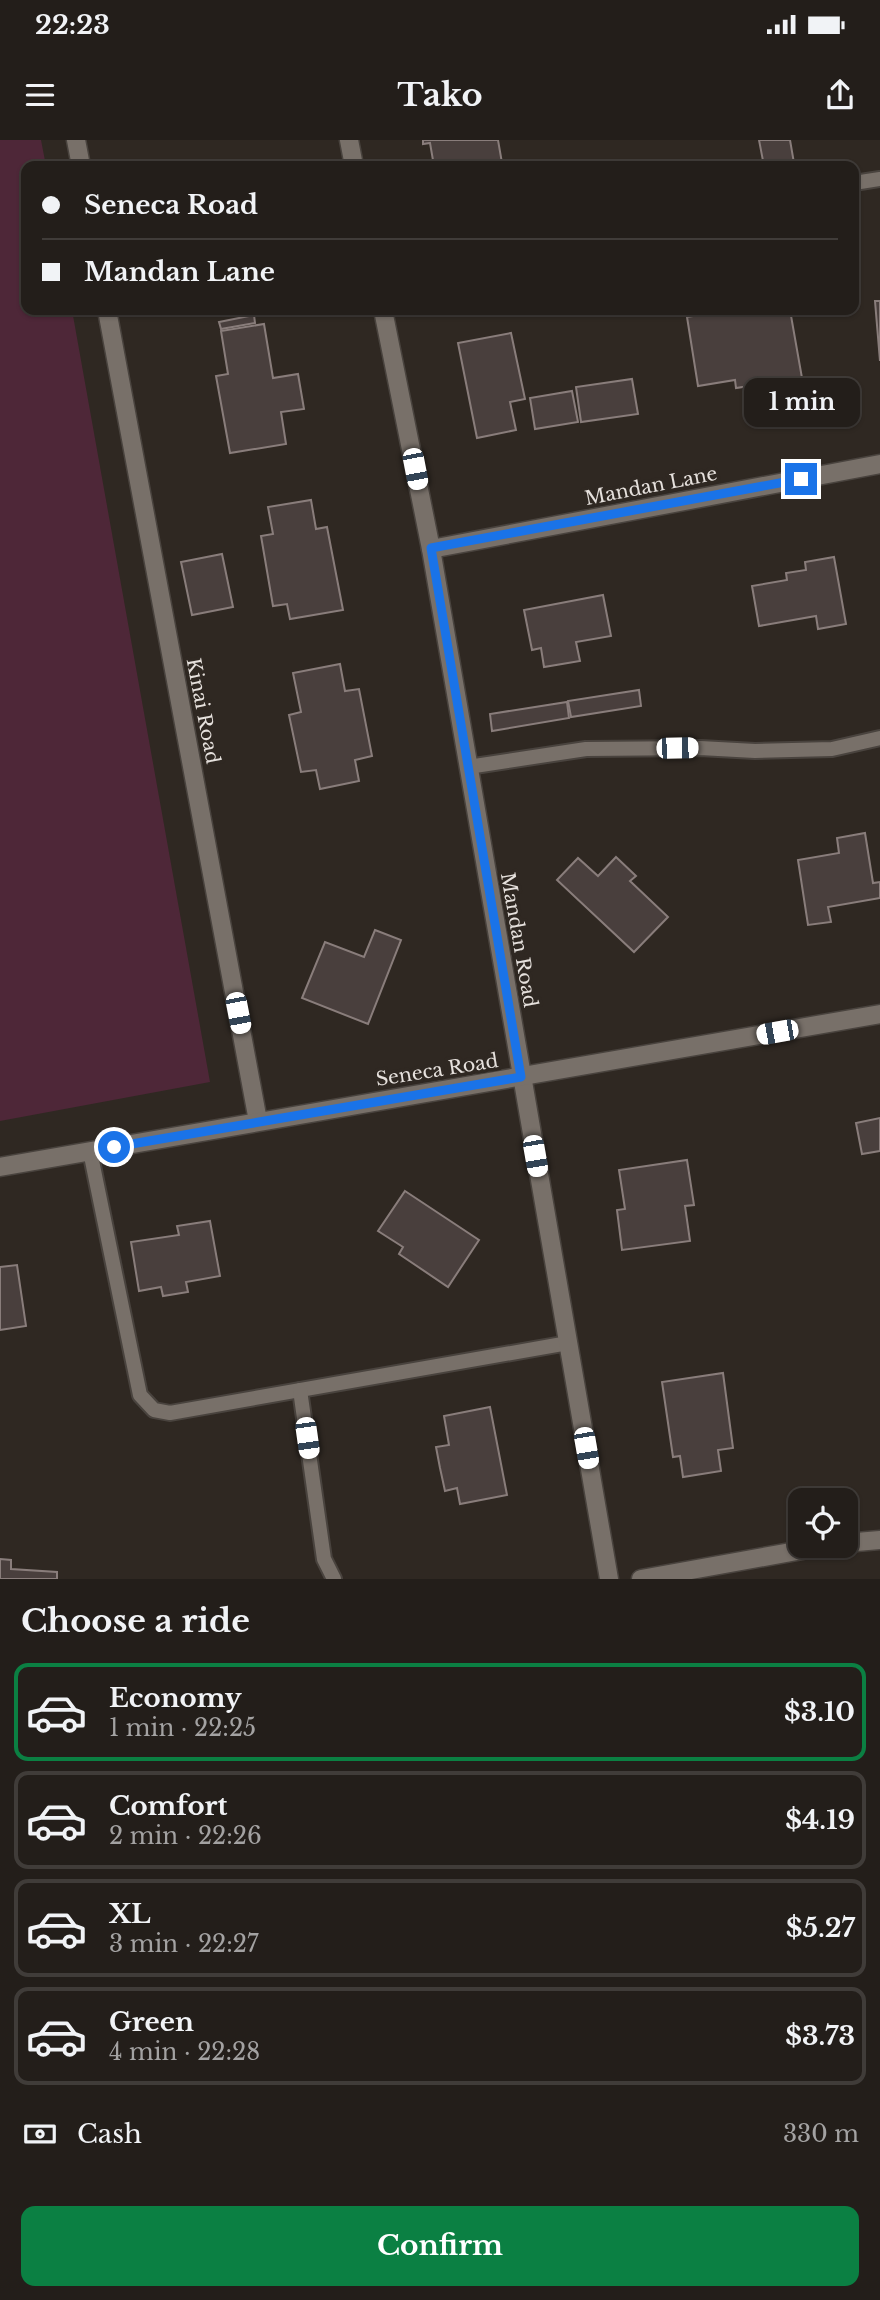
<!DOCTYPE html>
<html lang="en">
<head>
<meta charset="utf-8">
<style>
	body { margin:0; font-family:"Libre Baskerville",serif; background:#2f2b27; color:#f1f3f6; height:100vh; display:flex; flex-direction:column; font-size:26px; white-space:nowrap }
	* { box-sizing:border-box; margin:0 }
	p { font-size:23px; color:#a3a2a2 }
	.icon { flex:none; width:38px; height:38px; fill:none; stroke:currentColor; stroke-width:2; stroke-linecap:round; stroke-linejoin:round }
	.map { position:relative; height:1439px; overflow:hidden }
	.sheet { display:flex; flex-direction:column; background:#231e1a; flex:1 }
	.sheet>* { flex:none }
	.guide { position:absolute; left:21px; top:21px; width:838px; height:154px; border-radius:14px; box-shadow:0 2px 5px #0004,0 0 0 2px #403c39; display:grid; align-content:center; height:154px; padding:0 21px; background:#231e1a }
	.buttons { position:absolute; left:788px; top:1348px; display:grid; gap:14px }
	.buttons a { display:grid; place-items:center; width:70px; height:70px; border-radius:14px; background:#231e1a; box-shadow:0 2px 5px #0004,0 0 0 2px #403c39; font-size:35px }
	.end { position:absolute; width:32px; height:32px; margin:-16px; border:9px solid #1a73e8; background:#fff; box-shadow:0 0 0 4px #fff }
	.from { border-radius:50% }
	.bubble { position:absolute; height:49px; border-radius:14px; background:#231e1a; box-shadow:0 2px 5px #0004,0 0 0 2px #403c39; font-size:23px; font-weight:700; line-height:49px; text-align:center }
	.car { position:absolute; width:21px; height:42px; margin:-21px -10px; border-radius:9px; box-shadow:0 0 5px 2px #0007; background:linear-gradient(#fff 24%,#345 0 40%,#fff 0 76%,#345 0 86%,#fff 0) }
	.guide b { display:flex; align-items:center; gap:24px; height:66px; font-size:26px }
	.guide b+b { border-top:2px solid #403c39 }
	.guide i { width:18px; height:18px; background:#f1f3f6 }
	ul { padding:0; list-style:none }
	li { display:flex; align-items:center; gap:21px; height:98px; margin:0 14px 10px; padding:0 7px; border:4px solid #403c39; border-radius:14px }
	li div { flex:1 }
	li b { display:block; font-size:26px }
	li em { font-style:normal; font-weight:700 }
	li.on { border-color:#0b8043 }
	li>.icon { width:63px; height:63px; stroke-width:1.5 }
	h2 { padding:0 21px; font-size:32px; line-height:84px }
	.pay { display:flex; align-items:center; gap:18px; height:77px; padding:0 21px; font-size:26px }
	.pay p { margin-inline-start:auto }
	.primary-button { display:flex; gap:14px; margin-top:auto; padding:14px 21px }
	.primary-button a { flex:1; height:80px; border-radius:14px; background:#0b8043; color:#fff; font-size:28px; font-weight:700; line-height:80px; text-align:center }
	.status { display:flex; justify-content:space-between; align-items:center; height:49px; padding:0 35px; background:#231e1a; direction:ltr }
	.status svg { height:19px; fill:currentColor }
	header { display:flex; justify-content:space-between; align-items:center; height:91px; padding:0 21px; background:#231e1a; font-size:32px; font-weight:700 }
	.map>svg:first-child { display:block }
</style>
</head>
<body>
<div class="status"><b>22:23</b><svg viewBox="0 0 49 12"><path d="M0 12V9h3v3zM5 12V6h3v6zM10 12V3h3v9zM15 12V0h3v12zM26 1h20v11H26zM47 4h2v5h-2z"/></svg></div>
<header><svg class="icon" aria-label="menu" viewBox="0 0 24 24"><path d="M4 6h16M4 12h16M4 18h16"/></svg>Tako<svg class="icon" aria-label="share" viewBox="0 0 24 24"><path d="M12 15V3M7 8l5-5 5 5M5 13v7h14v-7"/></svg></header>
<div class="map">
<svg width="880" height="1439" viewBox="0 0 880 1439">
	<rect width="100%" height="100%" fill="#2f2822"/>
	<polygon fill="#4e2738" points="0,0 41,0 46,26 26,26 26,170 72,170 210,942 0,981"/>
	<g fill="#493f3d" stroke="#897d7b" stroke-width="2">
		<polygon points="423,0 498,0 502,23 487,26 434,26 430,3 423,4"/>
		<polygon points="759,0 790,0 794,23 764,26"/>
		<polygon points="875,161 880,161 880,221"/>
		<polygon points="730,170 790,170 802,238 736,248 735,240 698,246 687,177"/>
		<polygon points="254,175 255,183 221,189 219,182"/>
		<polygon points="264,184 273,238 298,234 304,269 281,272 286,304 230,313 216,236 228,234 221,191"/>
		<polygon points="511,193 525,259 510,262 516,290 477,298 458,203"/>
		<polygon points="632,239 638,274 581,282 576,247"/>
		<polygon points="572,251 578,282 535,289 530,258"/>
		<polygon points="311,360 316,389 327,387 343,470 290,479 287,464 273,466 261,396 273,394 268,367"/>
		<polygon points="222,414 233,467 192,475 181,422"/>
		<polygon points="834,417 846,484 818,489 816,476 759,486 752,446 787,440 786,433 806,430 805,422"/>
		<polygon points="603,455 611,496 576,502 580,521 544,527 541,508 532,510 524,470"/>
		<polygon points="340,524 345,551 359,549 372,616 355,620 359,641 320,649 316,630 301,632 289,575 301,572 293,533"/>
		<polygon points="639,550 641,566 571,577 568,561"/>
		<polygon points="567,562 569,578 492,591 490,574"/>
		<polygon points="865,693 873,743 880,742 880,758 828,767 831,782 808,785 798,720 839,713 837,698"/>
		<polygon points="616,717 636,736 630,741 668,777 634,812 557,740 578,718 598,736"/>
		<polygon points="375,790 401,800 368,884 302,858 325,802 364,817"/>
		<polygon points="880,978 880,1011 862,1014 856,983"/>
		<polygon points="687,1020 694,1065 685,1066 690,1101 622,1110 617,1070 625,1069 619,1030"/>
		<polygon points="405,1051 479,1100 448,1147 399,1114 403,1107 378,1091"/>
		<polygon points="210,1081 220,1136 186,1142 188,1152 163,1156 161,1147 139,1151 131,1102 179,1095 177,1086"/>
		<polygon points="17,1125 26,1186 0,1190 0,1127"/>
		<polygon points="723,1233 733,1308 718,1310 721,1331 683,1337 680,1316 673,1317 662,1242"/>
		<polygon points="490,1267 507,1355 460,1364 457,1348 445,1351 440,1328 436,1307 449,1305 444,1276"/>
		<polygon points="0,1419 11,1420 11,1429 57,1432 57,1439 0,1439"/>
	</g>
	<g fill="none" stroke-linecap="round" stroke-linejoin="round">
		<g stroke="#49433e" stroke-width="18">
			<g id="lane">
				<polyline points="854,43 880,39"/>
				<polyline points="468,627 586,609 700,608 755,611 832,609 880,598"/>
				<polyline points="90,1011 140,1255 154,1270 170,1273 568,1203"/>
				<polyline points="300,1250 324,1419 334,1439"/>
			</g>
		</g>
		<g stroke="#49433e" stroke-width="21">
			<g id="street">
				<polyline points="76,0 81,26"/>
				<polyline points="349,0 354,26"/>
				<polyline points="107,170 258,981"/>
				<polyline points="383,170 431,409 609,1439"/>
				<polyline points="431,409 880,324"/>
				<polyline points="845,1403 880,1400"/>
				<polyline points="641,1439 830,1405"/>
			</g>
		</g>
		<g stroke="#49433e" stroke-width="21">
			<polyline id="secondary" points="0,1027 880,874"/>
		</g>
		<use href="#lane" stroke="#787069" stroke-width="14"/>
		<use href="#street" stroke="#787069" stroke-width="18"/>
		<use href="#secondary" stroke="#787069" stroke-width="18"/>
	</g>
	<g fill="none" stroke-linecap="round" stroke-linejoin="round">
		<polyline stroke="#1a73e8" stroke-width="9" points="114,1007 521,937 431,408 801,339"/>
	</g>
	<g text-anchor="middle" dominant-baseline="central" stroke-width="7" stroke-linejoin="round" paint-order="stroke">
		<g font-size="19" fill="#e6e1dd" stroke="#2f2822">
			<text transform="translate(651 346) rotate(-11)">Mandan Lane</text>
			<text transform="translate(203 571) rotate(79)">Kinai Road</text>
			<text transform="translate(519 800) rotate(80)">Mandan Road</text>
			<text transform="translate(437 930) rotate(-9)">Seneca Road</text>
		</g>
	</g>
</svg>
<div class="buttons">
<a><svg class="icon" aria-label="locate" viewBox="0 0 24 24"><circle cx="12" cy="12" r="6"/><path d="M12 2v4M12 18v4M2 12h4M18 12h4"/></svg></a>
</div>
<i class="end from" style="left:114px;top:1007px"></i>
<i class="end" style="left:801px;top:339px"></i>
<div class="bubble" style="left:744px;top:238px;width:116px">1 min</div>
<i class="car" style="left:415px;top:329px;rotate:169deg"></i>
<i class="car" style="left:677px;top:608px;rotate:89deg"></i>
<i class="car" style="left:238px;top:873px;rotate:169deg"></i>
<i class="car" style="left:777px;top:892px;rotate:260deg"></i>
<i class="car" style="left:535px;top:1016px;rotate:170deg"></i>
<i class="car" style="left:307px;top:1298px;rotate:172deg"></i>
<i class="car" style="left:586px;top:1308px;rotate:170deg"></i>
<div class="guide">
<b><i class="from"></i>Seneca Road</b>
<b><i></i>Mandan Lane</b>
</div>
</div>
<section class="sheet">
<h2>Choose a ride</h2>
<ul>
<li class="on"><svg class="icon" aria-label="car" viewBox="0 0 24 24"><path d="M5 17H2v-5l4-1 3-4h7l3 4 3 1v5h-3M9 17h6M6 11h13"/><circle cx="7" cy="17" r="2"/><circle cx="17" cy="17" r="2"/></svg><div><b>Economy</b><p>1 min · 22:25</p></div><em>$3.10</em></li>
<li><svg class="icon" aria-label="car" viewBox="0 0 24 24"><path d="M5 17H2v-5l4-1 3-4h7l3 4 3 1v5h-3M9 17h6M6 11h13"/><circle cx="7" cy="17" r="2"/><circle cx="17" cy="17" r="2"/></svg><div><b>Comfort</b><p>2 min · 22:26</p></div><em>$4.19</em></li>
<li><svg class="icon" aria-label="car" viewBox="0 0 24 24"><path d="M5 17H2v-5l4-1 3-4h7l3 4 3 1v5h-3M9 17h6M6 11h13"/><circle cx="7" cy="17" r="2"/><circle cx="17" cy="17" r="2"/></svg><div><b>XL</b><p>3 min · 22:27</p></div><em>$5.27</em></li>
<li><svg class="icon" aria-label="car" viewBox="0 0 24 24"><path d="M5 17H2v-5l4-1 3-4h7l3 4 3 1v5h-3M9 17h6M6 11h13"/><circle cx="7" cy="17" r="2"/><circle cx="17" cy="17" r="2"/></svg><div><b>Green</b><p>4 min · 22:28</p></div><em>$3.73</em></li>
</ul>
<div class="pay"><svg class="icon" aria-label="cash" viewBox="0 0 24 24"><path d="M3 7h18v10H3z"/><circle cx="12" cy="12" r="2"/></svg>Cash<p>330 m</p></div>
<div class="primary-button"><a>Confirm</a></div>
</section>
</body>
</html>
